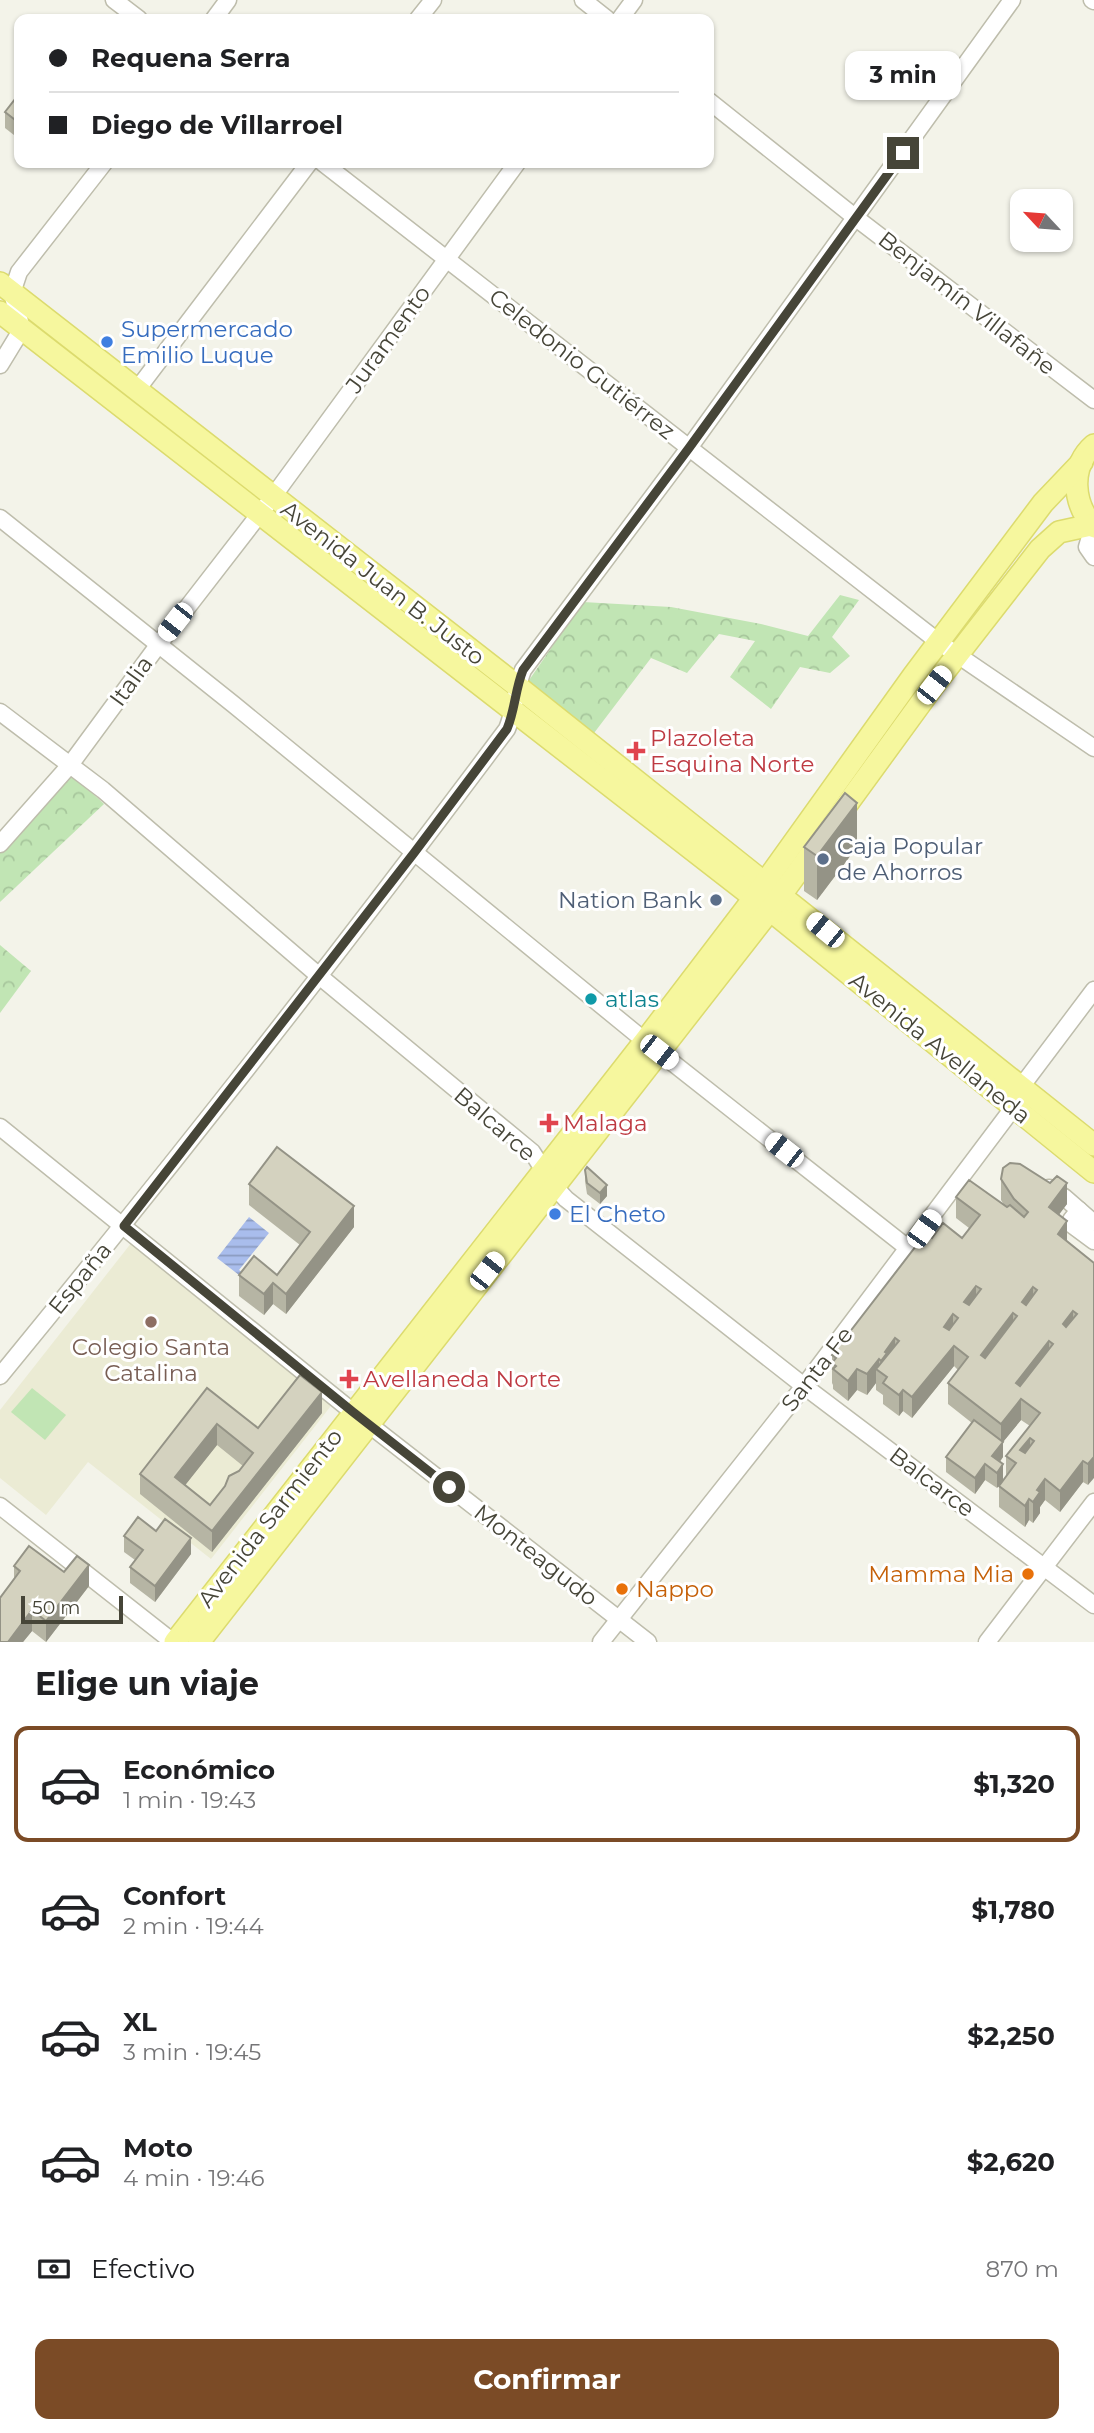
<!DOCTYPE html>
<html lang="es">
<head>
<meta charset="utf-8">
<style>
	body { margin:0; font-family:Montserrat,sans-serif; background:#f6f6f6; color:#202124; height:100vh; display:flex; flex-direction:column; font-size:26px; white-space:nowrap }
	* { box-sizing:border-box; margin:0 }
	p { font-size:23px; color:#757577 }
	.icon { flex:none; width:38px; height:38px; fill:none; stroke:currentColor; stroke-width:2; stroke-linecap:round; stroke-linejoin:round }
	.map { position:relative; height:1642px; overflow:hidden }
	.side { display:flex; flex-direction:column; background:#fff; flex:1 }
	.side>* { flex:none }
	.hud { position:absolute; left:14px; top:14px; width:700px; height:154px; border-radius:14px; box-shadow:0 2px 5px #0004; display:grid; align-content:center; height:154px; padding:0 35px; background:#fff }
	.needle { width:46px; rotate:296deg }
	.fabs { position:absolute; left:1010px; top:189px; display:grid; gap:14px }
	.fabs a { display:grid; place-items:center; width:63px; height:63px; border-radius:14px; background:#fff; box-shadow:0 2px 5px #0004; font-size:35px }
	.scale { position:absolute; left:21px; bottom:18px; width:102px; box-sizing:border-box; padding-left:7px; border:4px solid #464538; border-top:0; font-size:19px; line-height:24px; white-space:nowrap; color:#464538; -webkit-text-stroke:5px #fff; paint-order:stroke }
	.end { position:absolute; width:32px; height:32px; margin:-16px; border:9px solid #464538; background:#fff; box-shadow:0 0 0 4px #fff }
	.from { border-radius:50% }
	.bubble { position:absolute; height:49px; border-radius:14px; background:#fff; box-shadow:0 2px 5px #0004; font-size:23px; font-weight:700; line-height:49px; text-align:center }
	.car { position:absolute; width:21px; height:42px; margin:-21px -10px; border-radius:9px; box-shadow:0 0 5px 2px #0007; background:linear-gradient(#fff 24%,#345 0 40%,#fff 0 76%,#345 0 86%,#fff 0) }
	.hud b { display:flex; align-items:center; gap:24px; height:66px; font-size:26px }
	.hud b+b { border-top:2px solid #e0e0e0 }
	.hud i { width:18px; height:18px; background:#202124 }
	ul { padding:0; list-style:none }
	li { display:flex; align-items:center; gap:21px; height:116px; margin:0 14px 10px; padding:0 21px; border:4px solid transparent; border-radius:14px }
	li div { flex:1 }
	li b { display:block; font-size:26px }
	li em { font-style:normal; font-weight:700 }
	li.current { border-color:#7b4b26 }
	li>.icon { width:63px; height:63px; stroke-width:1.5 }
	h2 { padding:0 35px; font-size:32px; line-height:84px }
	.pay { display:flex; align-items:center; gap:18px; height:77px; padding:0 35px; font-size:26px }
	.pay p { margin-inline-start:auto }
	.primary-button { display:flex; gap:14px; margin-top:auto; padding:14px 35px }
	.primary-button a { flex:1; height:80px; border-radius:14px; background:#7b4b26; color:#fff; font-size:28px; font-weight:700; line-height:80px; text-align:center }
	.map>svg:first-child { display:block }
</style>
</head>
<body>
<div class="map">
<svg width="1094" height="1642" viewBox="0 0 1094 1642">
	<defs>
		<pattern id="park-crowns" width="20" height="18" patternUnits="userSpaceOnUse" patternTransform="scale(1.75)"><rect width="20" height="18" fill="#c1e5b4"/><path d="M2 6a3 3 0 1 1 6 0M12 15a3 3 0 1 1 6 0" fill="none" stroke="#a7c69c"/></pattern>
		<pattern id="water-rules" width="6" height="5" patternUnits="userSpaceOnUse" patternTransform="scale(1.75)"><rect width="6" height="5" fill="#a9bdec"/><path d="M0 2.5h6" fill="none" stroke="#8b9bc0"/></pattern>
	</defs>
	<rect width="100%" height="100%" fill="#f3f3e9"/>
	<polygon fill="#ebebd4" points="132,1242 334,1402 211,1559 88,1462 46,1515 0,1478 0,1410"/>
	<g fill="url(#park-crowns)">
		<polygon points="840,595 859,600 832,637 850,656 830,673 800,667 771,709 730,677 755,641 719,634 687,673 651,658 591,737 525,686 583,602 671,607 761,624 808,636"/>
		<polygon points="73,775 104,804 0,902 0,853"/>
		<polygon points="0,945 31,971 0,1013"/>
	</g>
	<polygon fill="#c1e5b4" points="32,1388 66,1415 45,1440 11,1412"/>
	<polygon fill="url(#water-rules)" points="249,1217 269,1233 239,1270 242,1272 239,1275 217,1258"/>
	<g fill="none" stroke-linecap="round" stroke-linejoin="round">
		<g stroke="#bebdac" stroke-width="19">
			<g id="minor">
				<polyline points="114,0 139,19"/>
				<polyline points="583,0 607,19"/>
				<polyline points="1092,0 1094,1"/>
				<polyline points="214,19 228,0"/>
				<polyline points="418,19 433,0"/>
				<polyline points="620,19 634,0"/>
				<polyline points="709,101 856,218 1094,400"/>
				<polyline points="323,163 940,643 1094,748"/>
				<polyline points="0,365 22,329 12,293 19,272 104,163"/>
				<polyline points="136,391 309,163"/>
				<polyline points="0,518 233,704 645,1041"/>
				<polyline points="1093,527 1087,547 1094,557"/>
				<polyline points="0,712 103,790 318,975 532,1152 554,1186 566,1199 804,1386 1094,1605"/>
				<polyline points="0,844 70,765 159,644 272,498 517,163"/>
				<polyline points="659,1052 909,1249"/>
				<polyline points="0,1127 353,1412 648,1642"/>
				<polyline points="1049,1188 1064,1197 1094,1223"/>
				<polyline points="1079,1210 1071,1220 1071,1224 1094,1241"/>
				<path d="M0,1376C174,1164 343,949 507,729C515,710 515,690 523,670L689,448L1012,0"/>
				<polyline points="0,1506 173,1642"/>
				<polyline points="601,1642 804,1386 1013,1108 1021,1087 1094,990"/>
				<polyline points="987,1642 1094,1502"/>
			</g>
		</g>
		<g stroke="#dcdb6e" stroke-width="24">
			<g id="major">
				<polyline points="0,283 517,686 1094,1145"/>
				<polyline points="0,312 770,910 1094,1172"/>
				<path d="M1094,445C1069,467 1073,504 1094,527"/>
				<polyline points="175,1642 645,1041 754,898 913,676 1043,503 1082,462"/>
				<polyline points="199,1642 770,910 934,685 1040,549 1059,532 1091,525"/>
			</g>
		</g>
		<use href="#minor" stroke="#fff" stroke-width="16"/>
		<use href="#major" stroke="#f6f79e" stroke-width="21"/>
	</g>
	<g fill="#b6b5a4" fill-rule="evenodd">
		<polygon points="19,94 19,139 5,128 5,112"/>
		<polygon points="804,847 857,847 817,900 804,891"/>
		<polygon points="585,1170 607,1196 600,1204 587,1194 585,1181"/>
		<path d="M1001,1179L1067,1204L1059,1214L1067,1242L1094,1263L1088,1485L1083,1482L1060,1512L1045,1500L1040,1507V1513L1033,1523L1029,1520L1025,1527L999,1507V1486L1001,1482L997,1488L985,1480L975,1494L946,1472V1457L972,1423L948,1404V1383L958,1370L954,1366L912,1418L903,1411L899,1416L883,1404V1395L876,1390V1383L867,1395L857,1390L848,1401L833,1389V1385L832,1383V1355L932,1238H962L969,1228L956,1218V1197L1004,1205L1001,1200ZM1021,1420L1030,1426L1006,1456V1476L1003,1480L1000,1462L1003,1457V1442Z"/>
		<polygon points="249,1184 354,1227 286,1314 273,1304 264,1315 239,1296 239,1275 277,1275 300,1245 249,1205"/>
		<path d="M207,1388L258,1428L322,1413L212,1552L140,1494V1474ZM217,1445L243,1466L210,1505L185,1485Z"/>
		<polygon points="156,1531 191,1554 155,1602 130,1583 130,1567 135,1560 124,1552 124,1536"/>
		<polygon points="14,1566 64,1572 89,1586 46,1642 32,1631 23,1642 0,1642 14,1580"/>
	</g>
	<g fill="#949386">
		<polygon points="857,803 857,847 817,900 817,856"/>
		<polygon points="1067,1183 1067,1204 1049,1228 1049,1207"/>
		<polygon points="607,1185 607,1196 600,1204 600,1193"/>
		<polygon points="354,1206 354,1227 286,1314 286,1294"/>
		<polygon points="1067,1221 1067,1242 1058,1234"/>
		<polygon points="273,1283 273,1304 264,1315 264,1294"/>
		<polygon points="976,1286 976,1307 964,1323 964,1302"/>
		<polygon points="1033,1287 1033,1308 1022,1323 1022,1302"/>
		<polygon points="1073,1311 1073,1332 1063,1324"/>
		<polygon points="1013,1313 1013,1334 981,1376 981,1355"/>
		<polygon points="953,1314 953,1335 944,1327"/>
		<polygon points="895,1338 895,1359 881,1373 881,1361 885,1352"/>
		<polygon points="1049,1341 1049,1362 1016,1404 1016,1383"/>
		<polygon points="954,1346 954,1366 912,1418 912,1397"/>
		<polygon points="879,1359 879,1371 876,1369 876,1383 867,1395 867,1374"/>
		<polygon points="857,1369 857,1390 848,1401 848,1381"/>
		<polygon points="903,1390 903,1411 899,1416 899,1395"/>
		<polygon points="322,1392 322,1413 212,1552 212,1531"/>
		<polygon points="1021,1399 1021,1420 1003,1442 1003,1457 993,1470 992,1456 1001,1445 1001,1424"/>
		<polygon points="217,1424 217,1445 175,1498 175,1477"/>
		<polygon points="1030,1438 1030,1459 1020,1450"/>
		<polygon points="1094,1457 1094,1478 1088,1485 1088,1464"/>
		<polygon points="1083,1461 1083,1482 1060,1512 1060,1491"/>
		<polygon points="985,1464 985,1480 975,1494 975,1478"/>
		<polygon points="1003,1464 1003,1480 997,1488 997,1473"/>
		<polygon points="1045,1479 1045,1500 1040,1507 1040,1513 1033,1523 1033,1502 1037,1490"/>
		<polygon points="1029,1499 1029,1520 1025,1527 1025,1506"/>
		<polygon points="191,1538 191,1554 155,1602 155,1586"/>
		<polygon points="89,1565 89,1586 46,1642 46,1621"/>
		<polygon points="32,1610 32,1631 23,1642 7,1642"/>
	</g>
	<g fill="#d4d2bf" stroke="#949386" stroke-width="2" fill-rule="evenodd">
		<polygon points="19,94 19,123 5,112"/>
		<polygon points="845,793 857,803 817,856 804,847"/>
		<polygon points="277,1147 354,1206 286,1294 273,1283 264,1294 239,1275 254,1256 277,1275 310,1232 249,1184"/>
		<path d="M1010,1163L1020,1164L1050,1183L1057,1176L1067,1183L1049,1207L1067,1221L1058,1234L1094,1263V1457L1088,1464L1083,1461L1060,1491L1045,1479L1037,1490L1040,1492L1033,1502L1029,1499L1025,1506L999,1486L1016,1463L1006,1456L1040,1413L1021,1399L1001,1424L948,1383L968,1357L954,1346L912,1397L903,1390L899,1395L883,1383L887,1377L876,1369L899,1341L895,1338L885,1352L887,1353L881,1361L879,1359L867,1374L857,1369L848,1381L833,1369L836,1366L832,1363L836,1358L832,1355L926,1233L932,1238L943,1223L962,1238L980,1215L956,1197L969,1180L1007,1207L1010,1205L1024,1217L1028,1212L1014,1199L1001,1179L1003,1168ZM976,1286L981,1289L969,1305L964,1302ZM1033,1287L1037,1290L1026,1305L1022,1302ZM1073,1311L1077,1314L1066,1327L1063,1324ZM1013,1313L1017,1316L985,1358L981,1355ZM953,1314L958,1318L949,1330L944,1327ZM1049,1341L1053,1344L1020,1386L1016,1383ZM1030,1438L1034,1441L1025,1453L1020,1450Z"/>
		<polygon points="587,1167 607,1185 600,1193 587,1183 585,1170"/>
		<path d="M300,1375L322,1392L212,1531L140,1474L207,1388L258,1428ZM217,1424L253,1453L239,1471L229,1476L225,1486L210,1505L175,1477Z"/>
		<polygon points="974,1420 1003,1442 992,1456 1003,1464 997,1473 985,1464 975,1478 946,1457"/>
		<polygon points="138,1517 156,1531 165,1519 191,1538 155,1586 130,1567 143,1550 124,1536"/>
		<polygon points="29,1546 64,1572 77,1556 89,1565 46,1621 32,1610 8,1642 0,1642 0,1598 20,1571 14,1566"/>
	</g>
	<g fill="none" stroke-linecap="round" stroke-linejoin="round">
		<path stroke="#464538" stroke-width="9" d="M449,1487L353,1412L124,1226L414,853L507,729C515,710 515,690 523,670L689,448L903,153"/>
	</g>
	<g fill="#3f7fe0" stroke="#fff" stroke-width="2.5">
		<circle cx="107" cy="342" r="7"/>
		<circle cx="555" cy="1214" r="7"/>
	</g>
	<g fill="#e0444e" stroke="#fff" stroke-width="2.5">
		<path d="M632.5 740.5h7v7h7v7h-7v7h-7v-7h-7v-7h7z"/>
		<path d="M545.5 1112.5h7v7h7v7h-7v7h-7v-7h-7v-7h7z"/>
		<path d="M345.5 1368.5h7v7h7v7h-7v7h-7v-7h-7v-7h7z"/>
	</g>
	<g fill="#5c6f8a" stroke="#fff" stroke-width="2.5">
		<circle cx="823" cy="859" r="7"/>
		<circle cx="716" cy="900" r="7"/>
	</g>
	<circle fill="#0f9aa8" stroke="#fff" stroke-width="2.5" cx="591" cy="999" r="7"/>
	<circle fill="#8d6e63" stroke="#fff" stroke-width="2.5" cx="151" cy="1322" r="7"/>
	<g fill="#e8710a" stroke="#fff" stroke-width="2.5">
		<circle cx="1028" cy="1574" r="7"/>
		<circle cx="622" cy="1589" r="7"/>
	</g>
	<g text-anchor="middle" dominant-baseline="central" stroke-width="6" stroke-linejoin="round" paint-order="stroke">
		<g font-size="23" fill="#464538" stroke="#fff">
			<text transform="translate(967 303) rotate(38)">Benjamín Villafañe</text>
			<text transform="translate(388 339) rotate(-54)">Juramento</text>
			<text transform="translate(582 364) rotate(38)">Celedonio Gutiérrez</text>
			<text transform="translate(383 583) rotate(38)">Avenida Juan B. Justo</text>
			<text transform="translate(131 681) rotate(-54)">Italia</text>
			<text transform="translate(940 1048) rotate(39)">Avenida Avellaneda</text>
			<text transform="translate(495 1124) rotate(41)">Balcarce</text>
			<text transform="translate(80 1278) rotate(-51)">España</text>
			<text transform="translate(817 1369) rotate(-52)">Santa Fe</text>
			<text transform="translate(932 1482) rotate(37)">Balcarce</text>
			<text transform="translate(270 1518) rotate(-52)">Avenida Sarmiento</text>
			<text transform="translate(536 1555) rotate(38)">Monteagudo</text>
		</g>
		<g font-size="23" fill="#366cbe" stroke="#fff" text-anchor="start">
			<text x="121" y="329">Supermercado<tspan x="121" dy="26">Emilio Luque</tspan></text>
			<text x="569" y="1214">El Cheto</text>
		</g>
		<g font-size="23" fill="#be3a42" stroke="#fff" text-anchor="start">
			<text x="650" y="738">Plazoleta<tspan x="650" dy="26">Esquina Norte</tspan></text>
			<text x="563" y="1123">Malaga</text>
			<text x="363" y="1379">Avellaneda Norte</text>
		</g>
		<g font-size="23" fill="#4e5e75" stroke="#fff" text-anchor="start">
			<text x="837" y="846">Caja Popular<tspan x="837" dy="26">de Ahorros</tspan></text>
			<text x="702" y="900" text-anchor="end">Nation Bank</text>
		</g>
		<g font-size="23" fill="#0d838f" stroke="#fff" text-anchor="start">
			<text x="605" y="999">atlas</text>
		</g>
		<g font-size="23" fill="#785e54" stroke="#fff">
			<text x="151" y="1347">Colegio Santa<tspan x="151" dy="26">Catalina</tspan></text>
		</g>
		<g font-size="23" fill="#c56008" stroke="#fff" text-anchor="end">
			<text x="1014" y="1574">Mamma Mia</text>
			<text x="636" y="1589" text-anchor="start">Nappo</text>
		</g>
	</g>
</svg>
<div class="fabs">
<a><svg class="needle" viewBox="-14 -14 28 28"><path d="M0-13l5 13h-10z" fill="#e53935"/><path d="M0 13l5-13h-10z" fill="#757577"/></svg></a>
</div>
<div class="scale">50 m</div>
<i class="end from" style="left:449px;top:1487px"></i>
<i class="end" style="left:903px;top:153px"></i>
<div class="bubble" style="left:845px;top:51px;width:116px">3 min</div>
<i class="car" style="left:175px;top:622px;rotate:218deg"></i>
<i class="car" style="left:934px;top:685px;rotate:38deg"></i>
<i class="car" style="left:825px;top:930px;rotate:309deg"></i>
<i class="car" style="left:659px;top:1052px;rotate:128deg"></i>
<i class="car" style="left:784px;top:1150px;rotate:308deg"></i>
<i class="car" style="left:924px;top:1229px;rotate:36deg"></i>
<i class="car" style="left:487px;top:1271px;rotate:38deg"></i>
<div class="hud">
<b><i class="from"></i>Requena Serra</b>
<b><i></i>Diego de Villarroel</b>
</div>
</div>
<section class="side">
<h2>Elige un viaje</h2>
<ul>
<li class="current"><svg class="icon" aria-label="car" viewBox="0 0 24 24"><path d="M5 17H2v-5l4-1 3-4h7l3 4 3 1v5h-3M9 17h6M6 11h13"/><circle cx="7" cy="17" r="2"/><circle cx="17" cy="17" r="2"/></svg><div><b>Económico</b><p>1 min · 19:43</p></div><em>$1,320</em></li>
<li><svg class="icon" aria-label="car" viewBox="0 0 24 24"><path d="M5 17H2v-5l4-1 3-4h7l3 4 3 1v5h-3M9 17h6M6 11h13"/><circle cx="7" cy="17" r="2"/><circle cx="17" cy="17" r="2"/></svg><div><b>Confort</b><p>2 min · 19:44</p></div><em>$1,780</em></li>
<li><svg class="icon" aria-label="car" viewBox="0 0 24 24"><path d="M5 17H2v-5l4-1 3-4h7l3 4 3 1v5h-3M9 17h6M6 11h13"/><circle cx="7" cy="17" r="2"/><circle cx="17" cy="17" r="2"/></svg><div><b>XL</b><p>3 min · 19:45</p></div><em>$2,250</em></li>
<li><svg class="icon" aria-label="car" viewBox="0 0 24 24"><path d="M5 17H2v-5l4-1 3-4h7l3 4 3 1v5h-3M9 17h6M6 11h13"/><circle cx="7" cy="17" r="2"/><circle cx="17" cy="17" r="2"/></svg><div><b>Moto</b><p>4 min · 19:46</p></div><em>$2,620</em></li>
</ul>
<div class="pay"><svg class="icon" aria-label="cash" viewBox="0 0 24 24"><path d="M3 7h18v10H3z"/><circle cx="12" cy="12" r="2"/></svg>Efectivo<p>870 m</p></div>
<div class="primary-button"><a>Confirmar</a></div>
</section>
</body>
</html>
